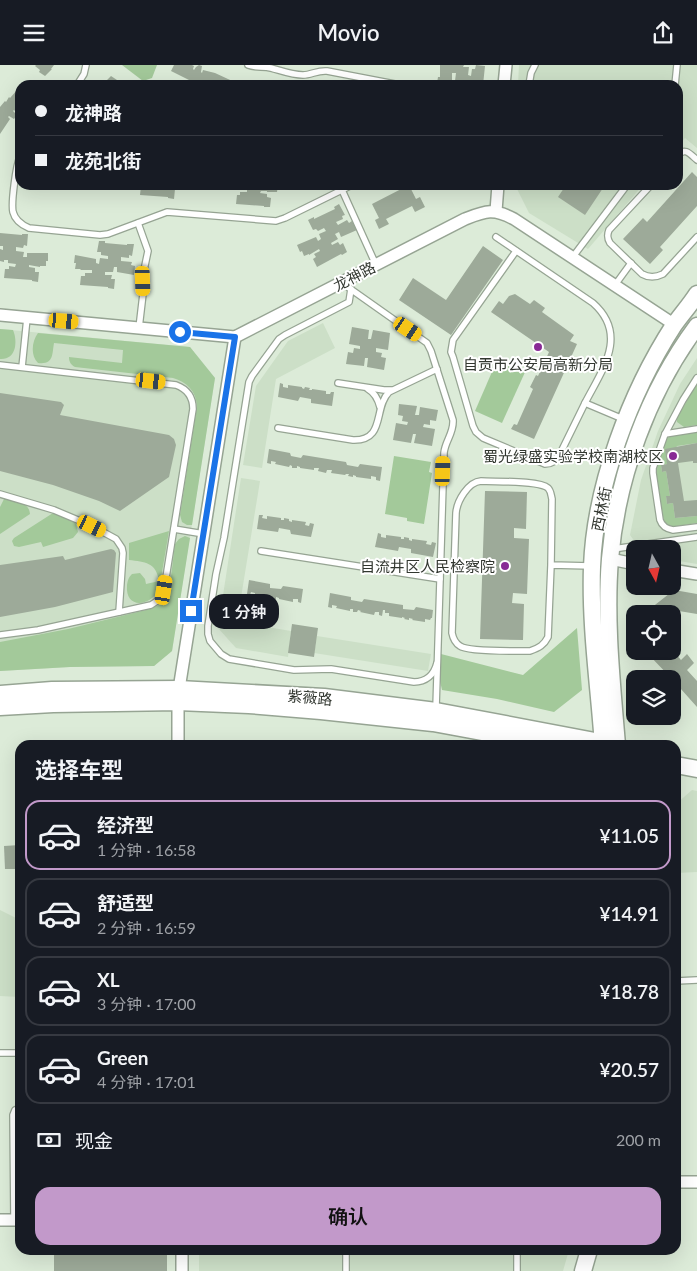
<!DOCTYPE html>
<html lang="zh">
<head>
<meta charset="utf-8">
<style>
	body { margin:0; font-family:Lato,"Noto Sans SC",sans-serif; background:#242831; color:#f1f3f6; height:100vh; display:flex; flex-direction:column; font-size:19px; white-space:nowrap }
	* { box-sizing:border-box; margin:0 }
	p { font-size:16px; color:#9ea1a6 }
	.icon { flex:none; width:28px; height:28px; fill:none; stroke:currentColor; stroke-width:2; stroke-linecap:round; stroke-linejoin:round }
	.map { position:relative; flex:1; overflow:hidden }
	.panel { position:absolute; left:15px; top:675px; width:666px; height:515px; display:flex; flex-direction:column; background:#171b24; border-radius:15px; box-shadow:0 5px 20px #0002 }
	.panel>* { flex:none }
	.hud { position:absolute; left:15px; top:15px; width:668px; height:110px; border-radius:15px; box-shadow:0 5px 20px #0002; display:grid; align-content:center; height:110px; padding:0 20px; background:#171b24 }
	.needle { width:32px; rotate:172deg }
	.fabs { position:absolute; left:626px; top:475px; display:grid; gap:10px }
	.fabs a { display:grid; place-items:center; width:55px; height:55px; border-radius:10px; background:#171b24; box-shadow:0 5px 20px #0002; font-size:25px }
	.end { position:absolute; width:22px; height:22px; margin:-11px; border:6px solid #1a73e8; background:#fff; box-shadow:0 0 0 2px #fff }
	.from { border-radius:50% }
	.bubble { position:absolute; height:35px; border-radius:15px; background:#171b24; box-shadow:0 5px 20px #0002; font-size:16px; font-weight:600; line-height:35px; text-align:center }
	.car { position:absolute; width:15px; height:30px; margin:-15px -8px; border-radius:6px; box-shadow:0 0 4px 1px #0007; background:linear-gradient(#f5c518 24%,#345 0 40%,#f5c518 0 76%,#345 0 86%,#f5c518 0) }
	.hud b { display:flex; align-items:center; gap:18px; height:48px; font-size:19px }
	.hud b+b { border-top:1px solid #363941 }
	.hud i { width:12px; height:12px; background:#f1f3f6 }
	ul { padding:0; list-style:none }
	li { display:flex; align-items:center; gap:15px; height:70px; margin:0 10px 8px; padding:0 10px; border:2px solid #363941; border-radius:15px }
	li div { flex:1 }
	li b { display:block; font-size:19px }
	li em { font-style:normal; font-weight:600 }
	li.selected { border-color:#c299ca }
	li>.icon { width:45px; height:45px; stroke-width:1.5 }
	h2 { padding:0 20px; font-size:22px; line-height:60px }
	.pay { display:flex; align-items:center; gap:12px; height:55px; padding:0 20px; font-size:19px }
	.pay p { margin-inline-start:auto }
	.button { display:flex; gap:10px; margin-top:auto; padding:10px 20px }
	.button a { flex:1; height:58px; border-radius:15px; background:#c299ca; color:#111; font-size:20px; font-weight:600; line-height:58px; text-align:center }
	header { display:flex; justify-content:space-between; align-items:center; height:65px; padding:0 20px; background:#171b24; font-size:22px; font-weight:600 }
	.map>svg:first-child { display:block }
</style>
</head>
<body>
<header><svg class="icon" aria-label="menu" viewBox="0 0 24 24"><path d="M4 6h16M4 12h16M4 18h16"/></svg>Movio<svg class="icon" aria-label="share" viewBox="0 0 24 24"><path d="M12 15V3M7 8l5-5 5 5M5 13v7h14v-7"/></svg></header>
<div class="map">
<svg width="697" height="1206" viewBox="0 0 697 1206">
	<rect width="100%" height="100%" fill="#dcebd8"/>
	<g fill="#ccdfc7">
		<polygon points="519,0 697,0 697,83 685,73 678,81 678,20 518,20"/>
		<polygon points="515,120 643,120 588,184 529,148"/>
		<polygon points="323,258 335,283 276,314 262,403 243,400 256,321 288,276"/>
		<polygon points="0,264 190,282 215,313 172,586 154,601 70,602 0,606"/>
		<polygon points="697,293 697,499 673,495 672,484 640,484 630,470 641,415 658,366 680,319"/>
		<polygon points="241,413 260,416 237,557 291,566 288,592 236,583 218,563"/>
		<polygon points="317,571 431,589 428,606 314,588"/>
		<polygon points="692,725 697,726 697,807 676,808 676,739"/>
		<polygon points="0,845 20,855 20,932 0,931"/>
		<polygon points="199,1185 569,1185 563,1206 199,1206"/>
	</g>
	<g fill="#a3c99a">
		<polygon points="122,0 157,0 152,13 143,16"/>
		<path d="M0,264L13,265C18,277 16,295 0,294Z"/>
		<path d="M38,268L190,282L215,313L192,460H187L182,457L180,450L197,341C196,326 187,317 173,313L75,302C71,300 69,297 69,292L122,298L123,285L54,278C52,289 54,300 38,298C30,290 32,276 38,268Z"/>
		<polygon points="498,293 526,305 502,358 475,346"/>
		<polygon points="697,318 697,360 684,362 677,357 677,353"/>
		<path d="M697,367V378L677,381L667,399L661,400L662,407L666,406L670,431H666L667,439L673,438L675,453L697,451V458L672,462C666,460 665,458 663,452L654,406L665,374L671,371Z"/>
		<polygon points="394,391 431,397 429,407 432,408 424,459 407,456 407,453 385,449"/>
		<path d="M4,434H7C17,437 29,437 30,449L0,469V442Z"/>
		<polygon points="53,448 73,456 76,459 78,467 73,473 43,482 41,477 19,482 14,481 12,476 14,473"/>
		<path d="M169,466L159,525C150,541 125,545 127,520C128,515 128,513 132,509L140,508L145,514L146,519L159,516C156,497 145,497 129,495V478Z"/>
		<path d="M185,471L190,473L172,586L154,601L70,602L0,606V577L68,564L150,544C155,542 160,540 164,535C171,526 173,492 175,479L179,474Z"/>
		<polygon points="577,563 582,625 554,647 497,634 442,625 440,616 441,589 523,610"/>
	</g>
	<g fill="#9daa99">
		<polygon points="36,0 54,0 51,4 52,4 45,11 39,7 40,5 35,1"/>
		<polygon points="174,0 192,0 194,1 193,4 194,5 196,2 199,0 202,1 201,7 202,8 203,5 215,8 241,20 199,20 171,6"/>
		<polygon points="440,0 464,0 463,2 469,2 468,10 471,11 472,4 475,4 476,0 485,1 483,20 460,20 460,17 455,16 456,8 452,8 452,16 449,15 449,19 437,18 438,12 440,12"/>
		<polygon points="111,11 117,15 116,17 120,20 104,20 105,17"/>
		<polygon points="548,15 606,18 606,20 548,20"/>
		<polygon points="18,24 20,25 20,42 16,47 14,45 13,46 17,50 14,54 9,51 8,52 10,54 0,69 0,42 5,36 6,37 9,32 10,33"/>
		<polygon points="692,107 697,112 697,141 660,182 663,185 650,199 623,174 643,153 647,157"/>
		<polygon points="145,120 171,121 171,124 175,124 174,134 168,133 168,132 140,130 141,121 145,121"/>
		<polygon points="240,120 278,120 277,127 267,127 267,126 261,126 260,128 267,129 267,132 271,133 270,142 264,142 264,141 236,139 237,130 240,130 240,127 247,127 247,124 240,124"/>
		<polygon points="409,120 416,134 420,132 425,142 415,147 412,141 386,154 389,159 379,164 375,155 379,153 372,139"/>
		<polygon points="558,120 605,120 585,150 558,132 564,123"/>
		<polygon points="339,139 345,150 342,151 343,154 336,157 338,160 347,155 349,158 352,156 357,165 341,172 339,167 335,169 338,174 331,178 332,180 338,177 340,180 343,178 347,187 342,190 341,189 317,202 313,194 316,192 314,189 320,186 319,184 309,190 309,189 304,191 302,186 300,187 297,180 316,172 318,176 321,174 319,169 326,166 324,163 318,166 316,164 313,165 308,155 314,152 314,154 335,144 334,142"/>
		<polygon points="0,168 22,170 22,169 28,169 27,181 24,180 23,183 16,182 16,186 24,187 23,192 27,192 27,188 48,188 48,196 46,196 46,201 40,201 40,202 29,200 29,202 35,203 35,207 39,207 38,217 32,216 32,215 4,213 5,204 9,204 9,201 15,202 16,199 8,198 8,195 4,195 4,197 0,196 0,184 3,185 3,181 0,181"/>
		<polygon points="99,176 105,176 105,178 127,180 127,179 134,179 132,191 129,190 129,193 121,192 121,196 132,197 131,200 135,201 134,210 117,207 117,202 114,202 113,207 105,207 105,210 112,210 111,214 115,214 114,224 108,223 108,222 80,220 81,211 85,211 85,208 92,208 92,205 80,205 81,204 75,204 76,198 74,198 75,190 96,194 96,198 99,199 100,193 108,194 108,191 101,190 101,187 97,187"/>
		<polygon points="483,181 503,195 451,270 399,235 413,213 446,235"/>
		<polygon points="515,229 530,239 534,235 545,243 542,247 574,270 570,276 577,279 534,374 511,364 514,359 517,360 533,324 530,322 536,310 538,311 549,287 491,247 499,236 503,239 509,231"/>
		<polygon points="352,262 369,265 368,274 371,274 373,265 390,268 388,285 376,283 376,287 382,288 381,292 386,293 384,305 367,302 368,293 365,293 364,301 346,299 348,287 353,288 354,283 360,284 360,281 349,279"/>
		<polygon points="280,318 283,319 283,322 288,323 288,320 302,322 302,323 304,324 305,322 310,323 309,325 312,325 312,324 326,326 326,329 330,329 331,327 334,327 332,341 311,338 311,334 300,332 298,336 278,332"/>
		<polygon points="0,328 61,337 64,340 60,350 169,370 174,374 176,380 169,412 120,446 99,436 53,420 0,406"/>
		<polygon points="399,339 417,341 415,350 419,350 420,342 438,345 436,356 430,355 430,360 424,359 423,362 435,364 432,381 414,378 416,369 413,369 411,378 393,375 396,358 407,360 408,357 402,356 403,351 398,350"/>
		<polygon points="697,378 697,398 693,398 693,396 678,398 684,436 697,435 697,451 675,453 673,438 667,439 666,431 670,431 666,406 662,407 661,400 667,399 665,384"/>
		<polygon points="269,384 290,388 291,391 301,393 303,390 346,397 347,400 358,402 360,399 382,402 380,416 376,415 376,412 371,411 371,414 356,412 356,411 353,410 353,412 348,411 349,409 346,409 345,410 331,408 332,405 327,405 326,408 318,406 319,403 314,403 314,405 300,403 300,402 297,401 297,403 292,403 292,401 290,400 289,402 275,399 276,397 271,396 271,399 267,398"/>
		<polygon points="485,426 527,427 526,464 514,463 514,473 529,474 527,529 513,528 512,538 524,539 523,575 480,574"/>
		<polygon points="259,450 263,450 262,453 267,454 267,451 281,453 281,455 284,455 284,453 289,454 289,456 292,457 292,455 306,457 305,460 309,461 310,458 314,459 311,472 291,469 290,465 279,463 278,467 257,464"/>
		<polygon points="378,468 381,469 381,472 386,473 386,470 401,472 401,474 404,474 404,472 409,473 409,475 412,476 412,474 427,476 426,479 431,480 432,477 436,478 433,492 411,488 411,484 399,482 398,486 375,482"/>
		<polygon points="111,484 114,485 116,488 113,527 55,542 0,552 0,500 63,491 65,495"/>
		<polygon points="249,515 270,519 270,523 281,524 283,521 303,524 301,538 298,537 298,534 293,534 293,537 279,534 279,533 276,532 276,535 271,534 272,532 269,531 269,533 255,530 255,528 251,527 250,530 247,529"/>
		<polygon points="674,525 697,529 697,549 679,546 672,551 672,549 646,549 646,547"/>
		<polygon points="330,528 351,532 351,535 362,537 364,534 403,540 403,544 414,545 416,542 433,545 432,553 431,553 430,555 425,554 425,557 412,555 413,554 409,553 409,555 404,554 405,553 402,552 402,553 389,551 389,548 385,548 385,545 383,545 382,551 379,550 379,547 375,547 374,550 360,547 361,546 358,545 357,547 353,547 353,544 350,544 350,546 336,543 337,541 332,540 332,543 328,542"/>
		<polygon points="292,559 318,563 314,592 288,588"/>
		<polygon points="648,586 673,586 681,595 687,589 694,598 687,605 697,616 697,642 672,614 648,589"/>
		<polygon points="20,780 20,804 5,804 4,781"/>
		<polygon points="54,1185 166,1185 167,1186 167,1206 54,1206"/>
	</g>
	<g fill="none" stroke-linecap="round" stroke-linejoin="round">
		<g stroke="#96a493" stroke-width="8">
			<g id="service">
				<path d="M248,0C256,3 263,1 271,3C282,6 292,10 303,10C311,10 318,5 327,6L400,20"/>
				<polyline points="77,20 84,9 86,0"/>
				<polyline points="529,20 531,8 535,0"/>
				<polyline points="675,20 677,0"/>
				<path d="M678,90C685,82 690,89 697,95"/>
				<path d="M20,92C16,100 11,138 13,147C15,155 22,160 29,163L100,170L108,169L167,147L276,156L285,153L352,120"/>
				<path d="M651,120L609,165C607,170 607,173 610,178L642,209C649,213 655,213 663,209L697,172"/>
				<polyline points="342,125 376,200"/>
				<polyline points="138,158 148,186 143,210 143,229 139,263"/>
				<path d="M496,172L593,238C629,270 602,305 585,338L623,354"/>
				<path d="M516,186L453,275L451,287L453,292L473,361L476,367L483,373L545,399C552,399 555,396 559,391L585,338"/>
				<polyline points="572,193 627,120"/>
				<path d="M342,218L427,278L431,286L453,355C454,368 445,376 444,388L436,643"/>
				<polyline points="615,220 631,198"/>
				<path d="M351,224L349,237L285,270L279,274L252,311L249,317L224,473L216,509L208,561V569L210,576L221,589L229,594L294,605L331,604L414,617C426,617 434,610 437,598"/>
				<path d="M0,300L176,320C187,324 193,332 193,344L164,525L160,534L151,540L38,565L0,570"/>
				<polyline points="22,302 27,253"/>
				<path d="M697,313L683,335L665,369L653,403V408L660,455C662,461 667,464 673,465L697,462"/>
				<polyline points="338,318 384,325 391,325"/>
				<path d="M368,324C375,328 378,334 380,342"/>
				<path d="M278,363L353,375C386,376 373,343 389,327L437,304"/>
				<polyline points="665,369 697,364"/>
				<polyline points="0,429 54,445 92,461 116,474 122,483 123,488 119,547"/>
				<polyline points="174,464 204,469"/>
				<polyline points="613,484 697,472"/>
				<polyline points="261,486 440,514"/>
				<path d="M551,500L548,572C544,580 539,583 530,586C517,586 468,587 460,581C455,578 453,573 452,568L456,448C457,436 468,417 481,416C495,417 539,415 548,423C551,426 551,430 552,434L551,500L591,501"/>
				<polyline points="676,916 697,915"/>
				<polyline points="0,988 20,988"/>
				<polyline points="14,1155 13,1050 15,1045 20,1043"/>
				<polyline points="346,1206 346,1185"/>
				<polyline points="517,1206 517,1185"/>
			</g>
		</g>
		<g stroke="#96a493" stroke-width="14">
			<g id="minor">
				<polyline points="504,20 506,0"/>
				<polyline points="496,146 498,120"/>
				<path d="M0,250L235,272L465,154C486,146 493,143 514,154L675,260"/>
				<polyline points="610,494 635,499"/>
				<polyline points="672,505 697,509"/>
				<polyline points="179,624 235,272"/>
				<polyline points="178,637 178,680"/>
				<polyline points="676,1117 697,1117"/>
				<polyline points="0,1155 20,1155"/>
				<polyline points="182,1185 182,1206"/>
			</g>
		</g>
		<g stroke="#96a493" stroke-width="19">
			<g id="secondary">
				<polyline points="0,629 52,625 179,624 324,632 436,646 616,680"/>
				<polyline points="0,642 53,639 178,637 249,640 321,646 433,658 554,680"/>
				<path d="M603,680C599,621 590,562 592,502C595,421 630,328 674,260C681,250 690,240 697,229"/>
				<path d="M617,680C612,619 605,555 610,494C617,412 648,327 697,261"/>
				<polyline points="676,700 697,704"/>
				<polyline points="583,1206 589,1185"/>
			</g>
		</g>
		<use href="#service" stroke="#fff" stroke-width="5.5"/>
		<use href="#minor" stroke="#fff" stroke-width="11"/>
		<use href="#secondary" stroke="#fff" stroke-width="16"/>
	</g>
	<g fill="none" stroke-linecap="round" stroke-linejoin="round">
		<polyline stroke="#1a73e8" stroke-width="6" points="180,267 235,272 191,546"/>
	</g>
	<g fill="#882a95" stroke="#fff" stroke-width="2">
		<circle cx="538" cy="282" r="5"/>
		<circle cx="673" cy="391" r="5"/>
		<circle cx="505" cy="501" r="5"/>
	</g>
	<g text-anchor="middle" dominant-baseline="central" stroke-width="4" stroke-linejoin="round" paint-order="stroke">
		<g font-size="15" fill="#323730" stroke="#fff">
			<text transform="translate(354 211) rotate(-28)">龙神路</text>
			<text transform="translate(601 444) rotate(-79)">西林街</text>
			<text transform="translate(310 632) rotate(5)">紫薇路</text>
		</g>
		<g font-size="15" fill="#323730" stroke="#fff" text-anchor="end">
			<text x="538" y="299" text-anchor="middle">自贡市公安局高新分局</text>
			<text x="663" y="391">蜀光绿盛实验学校南湖校区</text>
			<text x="495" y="501">自流井区人民检察院</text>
		</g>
	</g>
</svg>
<div class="fabs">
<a><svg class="needle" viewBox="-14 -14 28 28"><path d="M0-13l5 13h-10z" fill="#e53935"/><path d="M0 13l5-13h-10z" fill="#9ea1a6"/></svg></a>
<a><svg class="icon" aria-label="locate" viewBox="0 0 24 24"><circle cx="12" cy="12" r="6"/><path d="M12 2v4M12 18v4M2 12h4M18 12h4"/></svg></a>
<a><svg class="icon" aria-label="layers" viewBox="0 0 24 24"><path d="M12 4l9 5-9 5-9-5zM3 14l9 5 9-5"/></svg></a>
</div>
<i class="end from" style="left:180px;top:267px"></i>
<i class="end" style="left:191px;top:546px"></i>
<div class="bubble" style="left:209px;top:529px;width:70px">1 分钟</div>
<i class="car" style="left:143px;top:216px;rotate:178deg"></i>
<i class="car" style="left:64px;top:256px;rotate:95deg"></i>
<i class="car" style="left:408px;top:264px;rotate:124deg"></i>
<i class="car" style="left:151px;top:316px;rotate:96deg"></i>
<i class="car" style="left:443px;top:406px;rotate:2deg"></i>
<i class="car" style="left:92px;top:461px;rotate:116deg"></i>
<i class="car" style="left:164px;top:525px;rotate:9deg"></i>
<div class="hud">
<b><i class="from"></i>龙神路</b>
<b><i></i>龙苑北街</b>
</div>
<section class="panel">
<h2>选择车型</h2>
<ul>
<li class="selected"><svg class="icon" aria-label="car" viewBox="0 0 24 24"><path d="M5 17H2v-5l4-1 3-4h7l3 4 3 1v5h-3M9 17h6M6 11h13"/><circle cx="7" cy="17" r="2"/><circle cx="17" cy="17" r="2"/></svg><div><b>经济型</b><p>1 分钟 · 16:58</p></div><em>¥11.05</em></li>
<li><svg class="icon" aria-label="car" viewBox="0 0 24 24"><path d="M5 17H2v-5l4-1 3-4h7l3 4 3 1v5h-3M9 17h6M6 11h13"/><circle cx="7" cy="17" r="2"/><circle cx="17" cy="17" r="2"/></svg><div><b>舒适型</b><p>2 分钟 · 16:59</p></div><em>¥14.91</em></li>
<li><svg class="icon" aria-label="car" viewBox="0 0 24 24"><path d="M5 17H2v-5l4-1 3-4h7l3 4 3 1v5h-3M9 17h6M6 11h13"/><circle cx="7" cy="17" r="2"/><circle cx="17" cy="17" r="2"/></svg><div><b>XL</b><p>3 分钟 · 17:00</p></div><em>¥18.78</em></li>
<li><svg class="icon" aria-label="car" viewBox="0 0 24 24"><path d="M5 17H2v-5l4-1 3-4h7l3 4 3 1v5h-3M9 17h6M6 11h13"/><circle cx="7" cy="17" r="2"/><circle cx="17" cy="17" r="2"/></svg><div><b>Green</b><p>4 分钟 · 17:01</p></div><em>¥20.57</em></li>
</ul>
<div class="pay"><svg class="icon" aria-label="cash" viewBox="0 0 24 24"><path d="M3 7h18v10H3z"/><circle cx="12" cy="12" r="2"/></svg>现金<p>200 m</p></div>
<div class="button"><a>确认</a></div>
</section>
</div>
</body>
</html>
